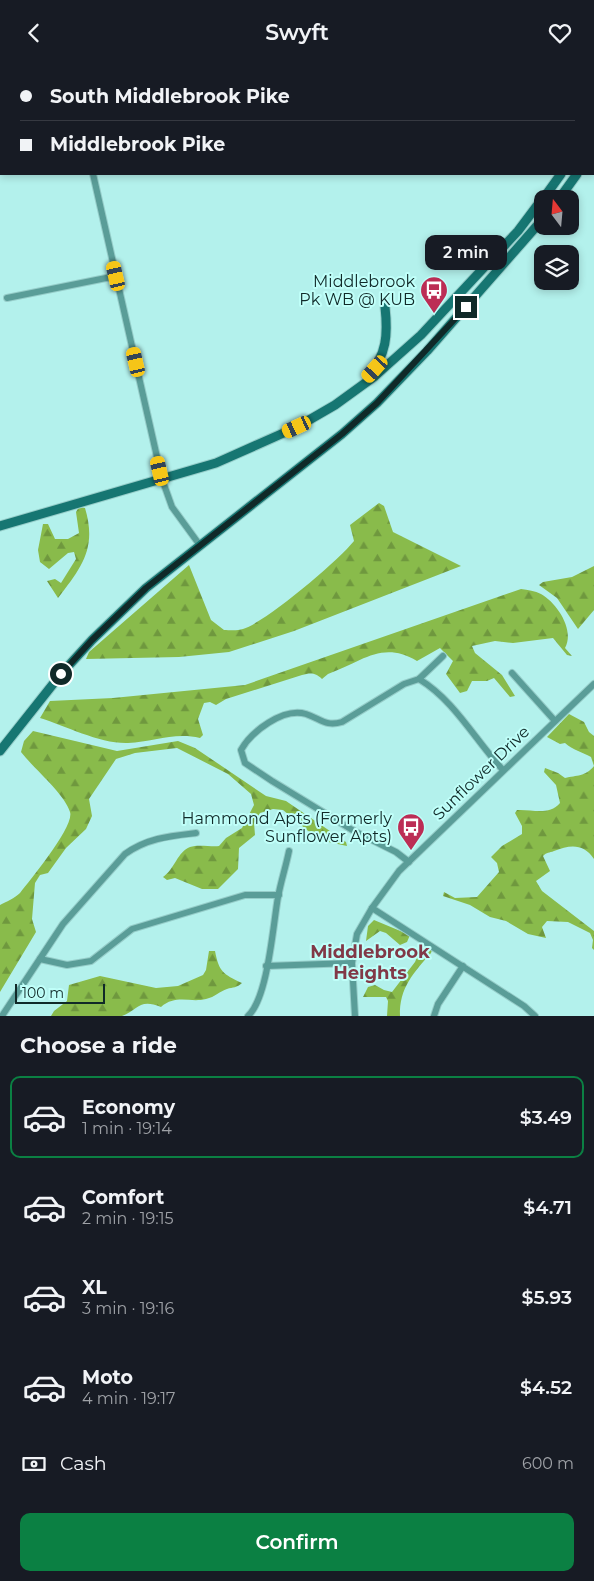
<!DOCTYPE html>
<html lang="en">
<head>
<meta charset="utf-8">
<style>
	body { margin:0; font-family:Montserrat,sans-serif; background:#20242c; color:#f1f3f6; height:100vh; display:flex; flex-direction:column; font-size:19px; white-space:nowrap }
	* { box-sizing:border-box; margin:0 }
	p { font-size:16px; color:#9ea1a6 }
	.icon { flex:none; width:28px; height:28px; fill:none; stroke:currentColor; stroke-width:2; stroke-linecap:round; stroke-linejoin:round }
	.map { position:relative; height:951px; overflow:hidden }
	.drawer { display:flex; flex-direction:column; background:#171b24; flex:1 }
	.drawer>* { flex:none }
	.hud { position:absolute; left:0px; top:0px; width:595px; height:110px; box-shadow:0 2px 8px #0003; display:grid; align-content:center; height:110px; padding:0 20px; background:#171b24 }
	.needle { width:32px; rotate:344deg }
	.tools { position:absolute; left:534px; top:125px; display:grid; gap:10px }
	.tools a { display:grid; place-items:center; width:45px; height:45px; border-radius:10px; background:#171b24; box-shadow:0 2px 8px #0003; font-size:25px }
	.scale { position:absolute; left:15px; bottom:12px; width:90px; box-sizing:border-box; padding-left:5px; border:2px solid #102928; border-top:0; font-size:14px; line-height:18px; white-space:nowrap; color:#102928; -webkit-text-stroke:4px #c0fff9; paint-order:stroke }
	.end { position:absolute; width:22px; height:22px; margin:-11px; border:6px solid #102928; background:#fff; box-shadow:0 0 0 2px #fff }
	.from { border-radius:50% }
	.bubble { position:absolute; height:35px; border-radius:10px; background:#171b24; box-shadow:0 2px 8px #0003; font-size:16px; font-weight:600; line-height:35px; text-align:center }
	.car { position:absolute; width:15px; height:30px; margin:-15px -8px; border-radius:6px; box-shadow:0 0 4px 1px #0007; background:linear-gradient(#f5c518 24%,#345 0 40%,#f5c518 0 76%,#345 0 86%,#f5c518 0) }
	.hud b { display:flex; align-items:center; gap:18px; height:48px; font-size:19px }
	.hud b+b { border-top:1px solid #363941 }
	.hud i { width:12px; height:12px; background:#f1f3f6 }
	ul { padding:0; list-style:none }
	li { display:flex; align-items:center; gap:15px; height:82px; margin:0 10px 8px; padding:0 10px; border:2px solid transparent; border-radius:10px }
	li div { flex:1 }
	li b { display:block; font-size:19px }
	li em { font-style:normal; font-weight:600 }
	li.selected { border-color:#0b8043 }
	li>.icon { width:45px; height:45px; stroke-width:1.5 }
	h2 { padding:0 20px; font-size:22px; line-height:60px }
	.pay { display:flex; align-items:center; gap:12px; height:55px; padding:0 20px; font-size:19px }
	.pay p { margin-inline-start:auto }
	.cta { display:flex; gap:10px; margin-top:auto; padding:10px 20px }
	.cta a { flex:1; height:58px; border-radius:10px; background:#0b8043; color:#fff; font-size:20px; font-weight:600; line-height:58px; text-align:center }
	header { display:flex; justify-content:space-between; align-items:center; height:65px; padding:0 20px; background:#171b24; font-size:22px; font-weight:600 }
	.map>svg:first-child { display:block }
</style>
</head>
<body>
<header><svg class="icon" aria-label="back" viewBox="0 0 24 24"><path d="M15 5l-7 7 7 7"/></svg>Swyft<svg class="icon" aria-label="heart" viewBox="0 0 24 24"><path d="M12 20l-8-8c-3-5 5-10 8-4 3-6 11-1 8 4z"/></svg></header>
<div class="map">
<svg width="594" height="951" viewBox="0 0 594 951">
	<defs>
		<pattern id="forest-firs" width="22" height="20" patternUnits="userSpaceOnUse" patternTransform="scale(1.25)"><rect width="22" height="20" fill="#89bb4b"/><path d="M5 1l3.5 6h-7zM16 11l3.5 6h-7z" fill="#6f983e"/></pattern>
	</defs>
	<rect width="100%" height="100%" fill="#b3f1ec"/>
	<g fill="url(#forest-firs)">
		<path d="M379,438L384,441L393,467L461,501L294,566L229,587L179,592L86,594L89,587L189,500L211,555L224,565C229,565 237,566 243,564C266,557 338,496 354,476L350,460Z"/>
		<path d="M79,442L85,443C97,483 82,502 58,533L47,516L55,514L61,518L76,494L74,487L68,488L49,504L40,497L38,485L43,459H48L55,474H68L79,468L76,447Z"/>
		<polygon points="594,501 594,545 578,564 557,533 539,520 543,517 572,512"/>
		<path d="M521,524C528,525 535,526 541,529C557,538 575,565 565,583L572,591L567,590L553,573L513,578L495,576L472,581L475,588L502,610L515,631L510,632L494,613L487,616H472L467,626L460,628L446,609L453,596L440,583L417,596C382,575 362,597 328,609L322,614C315,607 310,608 302,610L226,634L216,640L210,637L204,638L198,654L203,670L200,673C174,667 153,677 128,678C100,679 66,661 40,653L50,636L113,633L245,620Z"/>
		<path d="M569,649L584,657L589,667L594,671V794C583,778 570,780 554,786C549,788 547,787 543,791L550,806L536,816L542,826L594,866V885L592,883L593,875L590,868L568,857L547,856L542,862L546,873L528,869L506,856L490,852L470,840L443,831L444,827L455,833L477,832L499,807L497,798L491,792L502,781L522,769V761L515,748L517,745C532,744 549,751 560,738L556,720L544,707L545,703L558,708L565,713C577,710 585,712 594,701L591,692C582,687 573,685 565,678L560,679L547,672Z"/>
		<path d="M33,666L117,686L178,676L195,683L266,731L286,736L346,777L347,781L319,775L283,745L273,744L260,748L254,758L255,770L239,783L238,804L218,824H202L175,813L167,815L163,812C174,805 178,786 190,782C198,779 211,782 219,781L226,773L242,763L254,740L251,729L228,709L177,683L135,688L116,694L89,734L92,751L86,764L66,783L48,808L40,810L35,818L32,854L36,867L0,927V840C6,837 15,833 20,828C30,815 75,761 70,747C64,728 34,704 21,687L24,676Z"/>
		<polygon points="374,855 410,870 407,877 400,880 386,868 380,866 366,876 368,861"/>
		<path d="M428,882L432,885L431,888C414,907 399,923 400,951H387L388,936L386,932H363L368,922L375,920L384,925L392,927L415,897L421,883Z"/>
		<path d="M209,886H215C219,907 223,909 242,918C237,923 233,922 227,924C220,926 215,932 206,934C190,938 176,929 161,942C139,933 138,945 122,951C112,951 65,951 51,951L54,946L67,936L69,920L100,911L156,923L178,921L203,910L206,905Z"/>
	</g>
	<g fill="none" stroke-linecap="round" stroke-linejoin="round">
		<g stroke="#96cdc9" stroke-width="8">
			<g id="minor">
				<polyline points="68,0 68,1"/>
				<polyline points="110,1 115,0"/>
				<polyline points="93,109 162,414 172,442 199,479"/>
				<polyline points="7,233 116,211"/>
				<polyline points="512,608 555,656"/>
				<path d="M419,614C455,636 475,675 503,705"/>
				<path d="M409,797L396,787L354,766L272,716L245,698L241,685C251,667 283,642 306,649C321,654 326,662 342,657L404,619L419,614L443,591"/>
				<polyline points="372,843 524,941 535,951"/>
				<polyline points="40,894 67,900 91,896 132,864 245,830 279,830"/>
				<polyline points="266,901 352,898"/>
				<path d="M2,951L63,859L125,789C147,773 170,771 196,768"/>
				<path d="M248,951C268,933 273,860 278,832C281,816 286,801 289,786"/>
				<polyline points="355,951 352,898 357,869 372,843 399,806 594,619"/>
				<polyline points="434,951 438,939 463,901"/>
			</g>
		</g>
		<g stroke="#96cdc9" stroke-width="11">
			<g id="secondary">
				<polyline points="594,65 594,64"/>
				<polyline points="543,134 561,109"/>
				<polyline points="559,134 577,109"/>
				<path d="M368,311C387,290 388,269 385,242"/>
				<polyline points="0,461 216,398 297,362 335,340 375,311 421,270 518,166 542,134"/>
				<polyline points="0,686 61,609 92,575 146,523 342,369 377,338 427,286 542,155"/>
			</g>
		</g>
		<use href="#minor" stroke="#5a9d98" stroke-width="6"/>
		<use href="#secondary" stroke="#167672" stroke-width="9"/>
	</g>
	<g fill="none" stroke-linecap="round" stroke-linejoin="round">
		<polyline stroke="#102928" stroke-width="6" points="61,609 92,575 146,523 342,369 377,338 466,242"/>
	</g>
	<defs>
		<g id="bus-pin" transform="scale(1.4375)"><path d="M0 17L-7.5 6A9.5 9.5 0 1 1 7.5 6Z" fill="#bc2d55" stroke="#c0fff9"/><path d="M-5-6H5V4H4V6H2V4H-2V6H-4V4H-5ZM-3.5-4V0h7V-4ZM-3.5 1.2v1.5H-2V1.2ZM2 1.2v1.5H3.5V1.2Z" fill="#fff"/></g>
	</defs>
	<g fill-rule="evenodd">
		<use href="#bus-pin" x="434" y="225"/>
		<use href="#bus-pin" x="411" y="762"/>
	</g>
	<g text-anchor="middle" dominant-baseline="central" stroke-width="4" stroke-linejoin="round" paint-order="stroke">
		<g font-size="16" fill="#102928" stroke="#c0fff9" text-anchor="end">
			<text x="415" y="216">Middlebrook<tspan x="415" dy="18">Pk WB @ KUB</tspan></text>
			<text x="392" y="753">Hammond Apts (Formerly<tspan x="392" dy="18">Sunflower Apts)</tspan></text>
		</g>
		<g font-size="16" fill="#102928" stroke="#c0fff9">
			<text transform="translate(481 708) rotate(-44)">Sunflower Drive</text>
		</g>
		<g font-size="18" font-weight="bold" fill="#813947" stroke="#c0fff9">
			<text x="370" y="887">Middlebrook<tspan x="370" dy="21">Heights</tspan></text>
		</g>
	</g>
</svg>
<div class="tools">
<a><svg class="needle" viewBox="-14 -14 28 28"><path d="M0-13l5 13h-10z" fill="#e53935"/><path d="M0 13l5-13h-10z" fill="#9ea1a6"/></svg></a>
<a><svg class="icon" aria-label="layers" viewBox="0 0 24 24"><path d="M12 4l9 5-9 5-9-5zM3 14l9 5 9-5"/></svg></a>
</div>
<div class="scale">100 m</div>
<i class="end from" style="left:61px;top:609px"></i>
<i class="end" style="left:466px;top:242px"></i>
<div class="bubble" style="left:425px;top:170px;width:82px">2 min</div>
<i class="car" style="left:116px;top:211px;rotate:347deg"></i>
<i class="car" style="left:136px;top:297px;rotate:347deg"></i>
<i class="car" style="left:375px;top:304px;rotate:222deg"></i>
<i class="car" style="left:297px;top:362px;rotate:245deg"></i>
<i class="car" style="left:160px;top:406px;rotate:347deg"></i>
<div class="hud">
<b><i class="from"></i>South Middlebrook Pike</b>
<b><i></i>Middlebrook Pike</b>
</div>
</div>
<section class="drawer">
<h2>Choose a ride</h2>
<ul>
<li class="selected"><svg class="icon" aria-label="car" viewBox="0 0 24 24"><path d="M5 17H2v-5l4-1 3-4h7l3 4 3 1v5h-3M9 17h6M6 11h13"/><circle cx="7" cy="17" r="2"/><circle cx="17" cy="17" r="2"/></svg><div><b>Economy</b><p>1 min · 19:14</p></div><em>$3.49</em></li>
<li><svg class="icon" aria-label="car" viewBox="0 0 24 24"><path d="M5 17H2v-5l4-1 3-4h7l3 4 3 1v5h-3M9 17h6M6 11h13"/><circle cx="7" cy="17" r="2"/><circle cx="17" cy="17" r="2"/></svg><div><b>Comfort</b><p>2 min · 19:15</p></div><em>$4.71</em></li>
<li><svg class="icon" aria-label="car" viewBox="0 0 24 24"><path d="M5 17H2v-5l4-1 3-4h7l3 4 3 1v5h-3M9 17h6M6 11h13"/><circle cx="7" cy="17" r="2"/><circle cx="17" cy="17" r="2"/></svg><div><b>XL</b><p>3 min · 19:16</p></div><em>$5.93</em></li>
<li><svg class="icon" aria-label="car" viewBox="0 0 24 24"><path d="M5 17H2v-5l4-1 3-4h7l3 4 3 1v5h-3M9 17h6M6 11h13"/><circle cx="7" cy="17" r="2"/><circle cx="17" cy="17" r="2"/></svg><div><b>Moto</b><p>4 min · 19:17</p></div><em>$4.52</em></li>
</ul>
<div class="pay"><svg class="icon" aria-label="cash" viewBox="0 0 24 24"><path d="M3 7h18v10H3z"/><circle cx="12" cy="12" r="2"/></svg>Cash<p>600 m</p></div>
<div class="cta"><a>Confirm</a></div>
</section>
</body>
</html>
